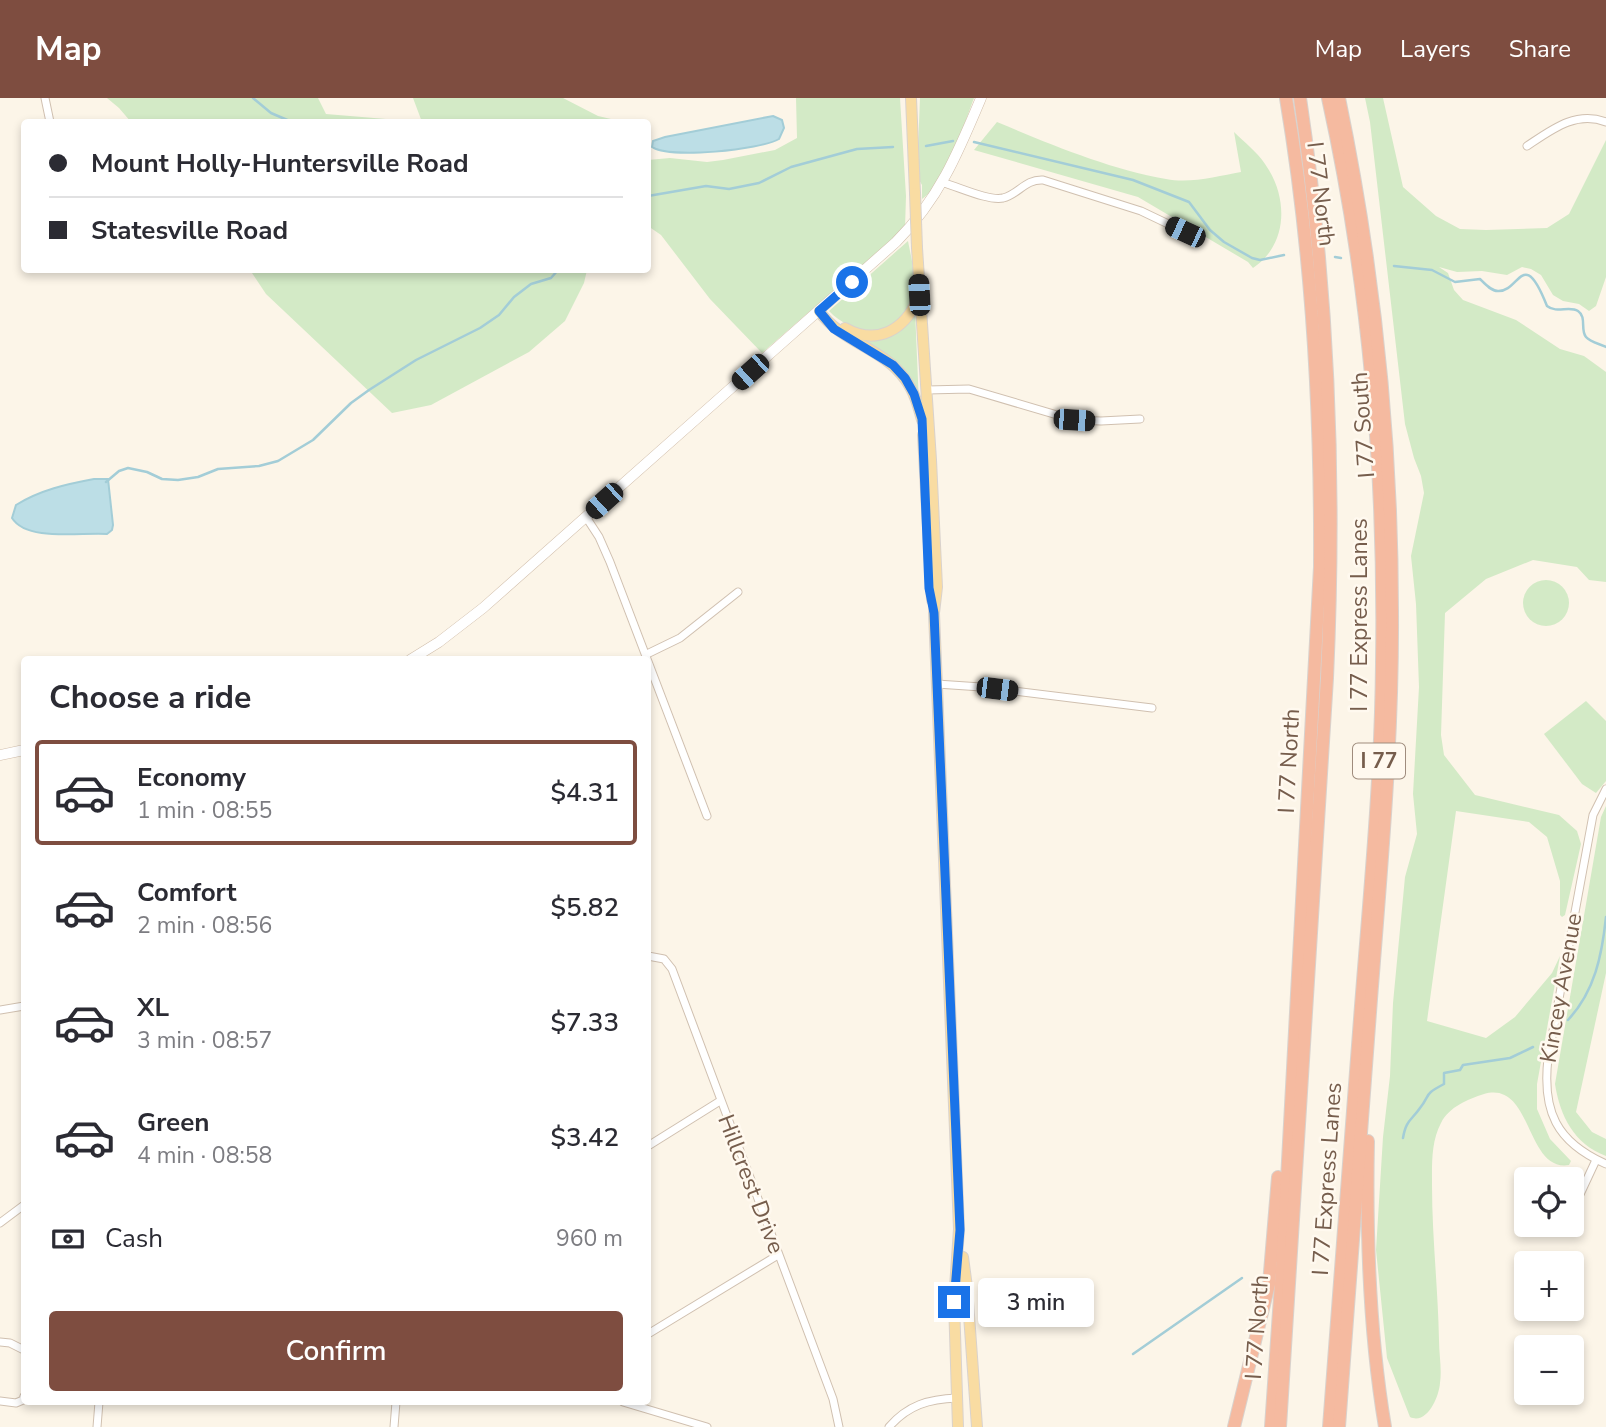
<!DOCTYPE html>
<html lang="en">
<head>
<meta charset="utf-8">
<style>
	body { margin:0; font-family:"Nunito Sans",sans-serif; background:#f7f7f7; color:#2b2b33; height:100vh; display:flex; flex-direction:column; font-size:26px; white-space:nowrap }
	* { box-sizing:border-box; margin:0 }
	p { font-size:23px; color:#7c7c81 }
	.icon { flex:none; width:38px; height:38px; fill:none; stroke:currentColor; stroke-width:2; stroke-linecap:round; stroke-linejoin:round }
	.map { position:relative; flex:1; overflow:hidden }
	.drawer { position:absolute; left:21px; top:558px; width:630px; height:749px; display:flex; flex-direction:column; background:#fff; border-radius:7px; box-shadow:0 4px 10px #0003 }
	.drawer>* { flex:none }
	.guide { position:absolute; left:21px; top:21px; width:630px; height:154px; border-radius:7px; box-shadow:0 4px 10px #0003; display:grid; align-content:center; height:154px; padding:0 28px; background:#fff }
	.controls { position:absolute; left:1514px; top:1069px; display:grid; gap:14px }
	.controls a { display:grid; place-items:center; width:70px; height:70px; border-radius:7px; background:#fff; box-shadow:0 4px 10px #0003; font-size:35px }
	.end { position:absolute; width:32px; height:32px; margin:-16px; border:9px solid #1a73e8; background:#fff; box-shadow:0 0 0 4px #fff }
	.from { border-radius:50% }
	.bubble { position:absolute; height:49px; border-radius:7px; background:#fff; box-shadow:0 4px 10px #0003; font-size:23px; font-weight:600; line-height:49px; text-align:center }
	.car { position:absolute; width:21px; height:42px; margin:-21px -10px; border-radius:9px; box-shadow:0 0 5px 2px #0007; background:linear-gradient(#222 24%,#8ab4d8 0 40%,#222 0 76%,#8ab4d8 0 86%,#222 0) }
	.guide b { display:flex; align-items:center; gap:24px; height:66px; font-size:26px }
	.guide b+b { border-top:2px solid #e1e1e2 }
	.guide i { width:18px; height:18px; background:#2b2b33 }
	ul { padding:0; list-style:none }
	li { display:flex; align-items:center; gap:21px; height:105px; margin:0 14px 10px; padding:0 14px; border:4px solid transparent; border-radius:7px }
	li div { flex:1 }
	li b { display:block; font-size:26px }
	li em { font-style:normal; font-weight:600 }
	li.on { border-color:#7e4d40 }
	li>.icon { width:63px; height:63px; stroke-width:1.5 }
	h2 { padding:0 28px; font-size:32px; line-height:84px }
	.pay { display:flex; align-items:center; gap:18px; height:77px; padding:0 28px; font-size:26px }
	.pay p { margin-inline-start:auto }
	.action { display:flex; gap:14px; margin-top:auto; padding:14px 28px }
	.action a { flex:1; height:80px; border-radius:7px; background:#7e4d40; color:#fff; font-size:28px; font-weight:600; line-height:80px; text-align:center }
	header { display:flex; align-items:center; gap:42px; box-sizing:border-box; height:98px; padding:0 35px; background:#7e4d40; color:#fff }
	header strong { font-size:33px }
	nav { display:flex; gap:38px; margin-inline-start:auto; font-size:24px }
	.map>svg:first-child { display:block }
</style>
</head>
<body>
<header>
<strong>Map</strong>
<nav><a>Map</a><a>Layers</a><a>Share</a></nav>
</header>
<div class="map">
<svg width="1606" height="1329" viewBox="0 0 1606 1329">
	<rect width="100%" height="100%" fill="#fcf5e8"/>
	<g fill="#d3eac6">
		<polygon points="107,0 318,0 326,16 422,24 413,0 563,0 598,18 624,24 131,24 119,10"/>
		<polygon points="796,0 900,0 906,98 905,130 762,255 710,201 661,137 648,128 648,62 670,60 707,64 723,62 775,52 797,40"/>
		<path d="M920,0H974C964,26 945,86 922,101V87L917,78Z"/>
		<path d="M1365,0H1383L1403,89L1436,118L1460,131L1486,132L1547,130L1569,116L1606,42V179L1596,208L1589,213L1579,206L1563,203L1553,197L1541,177L1531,171L1522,169L1507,177L1482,173L1457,174L1439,169L1448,175L1454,192L1463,202L1516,222L1560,251L1584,258L1606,274V484L1589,482L1577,469L1533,462L1486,481L1445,515L1441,637L1444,657L1475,697L1559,717L1577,733L1581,746L1565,817L1562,819L1560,817V783L1547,739L1529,724L1456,713L1427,923L1486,940L1515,919L1552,875L1560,858L1537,986V1011L1550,1041L1571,1063L1569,1067C1525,1074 1533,982 1484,996C1468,1001 1449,1009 1441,1025C1431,1044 1432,1066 1432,1087C1432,1139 1438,1190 1439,1242C1439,1256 1442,1271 1440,1285C1439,1299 1427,1327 1410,1319L1387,1260L1376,1152L1383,1039L1390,978L1393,905L1405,779L1417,736L1413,696L1419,589L1416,506L1411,458L1424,395L1421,378L1414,360L1405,326L1370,24Z"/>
		<path d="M997,24C1050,46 1109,71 1166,81C1190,86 1218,78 1241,74L1234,34C1244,44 1257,54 1265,66C1288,98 1289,146 1253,170L1248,164L1138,99L974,52Z"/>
		<path d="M908,143C911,159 918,185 912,202C897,241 855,240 829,213Z"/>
		<polygon points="250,172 587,172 584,185 565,223 529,254 431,307 392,315 266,196"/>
		<polygon points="915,212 919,306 915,290 853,237 868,240"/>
		<circle cx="1546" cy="505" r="23"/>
		<polygon points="1586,603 1606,623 1606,683 1596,695 1582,686 1544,636"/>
		<path d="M1606,708V875L1576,1014L1592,1034L1606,1041V1058C1574,1046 1560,1018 1555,986L1601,719Z"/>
	</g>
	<g fill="#bcdee6" stroke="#a3cdd7" stroke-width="2">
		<path d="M773,18L782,22L784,30L779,41C760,52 670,61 652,49L653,43L665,39Z"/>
		<path d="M94,381H108L113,427L112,432L107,436C81,434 27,444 12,420L16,407C40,392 67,386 94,381Z"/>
	</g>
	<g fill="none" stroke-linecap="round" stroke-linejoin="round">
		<g stroke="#a3cdd7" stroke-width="2.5">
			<polyline points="253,0 271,15 292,24"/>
			<polyline points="974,44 1133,82 1189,104 1210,132 1224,144 1252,160 1260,162 1284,157"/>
			<polyline points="926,48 953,43"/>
			<polyline points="648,98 706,88 729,91 759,85 791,69 857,51 893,49"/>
			<polyline points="1335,159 1341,160"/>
			<path d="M1394,168L1432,172L1455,184L1480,181C1485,186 1491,193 1498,193C1520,194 1523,147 1547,208C1557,216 1569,207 1578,213C1587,219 1580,232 1586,239C1590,244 1600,246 1606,249"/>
			<polyline points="106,384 119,373 128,370 147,374 162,381 178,382 198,379 218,371 259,368 278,363 313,342 351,305 369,292 416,262 480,230 499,217 514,199 531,186 551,180 558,172"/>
			<path d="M1568,922C1595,893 1602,857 1606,819"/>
			<path d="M1403,1040C1406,1022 1411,1023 1420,1010C1431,996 1423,997 1444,986V975L1460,972L1463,967L1510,960L1533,949"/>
			<polyline points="1133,1256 1242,1180"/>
		</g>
		<g stroke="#d0c0b0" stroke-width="9">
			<g id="minor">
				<polyline points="45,0 50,24"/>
				<path d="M1527,48C1551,32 1576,12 1606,24"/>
				<path d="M944,85C959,89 988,103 1003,100C1019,96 1025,81 1043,82L1141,113L1185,134"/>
				<polyline points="927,292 969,291 1074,322 1101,323 1140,321"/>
				<polyline points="586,419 599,439 610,464 707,718"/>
				<polyline points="647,556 680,540 738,494"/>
				<polyline points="937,586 981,589 1152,610"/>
				<path d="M1606,691L1593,717L1548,960C1542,1013 1556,1044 1606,1066"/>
				<polyline points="648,858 664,861 672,871 833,1301 839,1329"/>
				<polyline points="0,912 24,908"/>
				<polyline points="648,1048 720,1003"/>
				<polyline points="1575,1107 1596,1062"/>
				<polyline points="0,1125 24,1107"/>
				<polyline points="648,1236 778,1157"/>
				<polyline points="0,1244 10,1245 24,1252"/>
				<polyline points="0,1303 16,1305 23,1302 24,1298"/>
				<polyline points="623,1304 707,1329"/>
				<polyline points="97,1329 99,1304"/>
				<polyline points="394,1329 396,1304"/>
				<path d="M889,1329C908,1307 929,1301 957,1300"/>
			</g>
		</g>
		<g stroke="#d1beab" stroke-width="11">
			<g id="secondary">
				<path d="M410,562L439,544L483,510L896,144C939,101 958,55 981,0"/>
				<polyline points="0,657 24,652"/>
			</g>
		</g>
		<g stroke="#d9d2cd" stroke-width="12">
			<g id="primary">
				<polyline points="911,0 915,95"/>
				<polyline points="917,150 931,362 937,489 934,515 959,1131 954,1204 958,1329"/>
				<path d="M819,213C841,244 883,250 905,281C914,293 918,307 922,322"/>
				<path d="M845,230C877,248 905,232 918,200"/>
				<polyline points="923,337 932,502"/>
				<polyline points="963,1159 967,1189 977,1329"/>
			</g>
		</g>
		<g stroke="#d9d2cd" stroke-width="14">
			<g id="motorway">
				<path d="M1328,0C1369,186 1385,376 1382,566C1381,685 1369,803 1360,921C1350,1057 1339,1193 1329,1329"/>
				<path d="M1368,1043C1366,1140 1369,1234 1385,1329"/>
				<polyline points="1234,1329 1269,1186 1278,1079"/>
				<path d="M1271,1329L1283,1156L1320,469C1321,312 1312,155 1286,0"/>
				<path d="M1280,1329L1327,580C1336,386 1329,193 1300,0"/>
				<path d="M1339,1329C1350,1186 1360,1044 1371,901C1381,772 1393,642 1392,513C1392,341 1374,168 1339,0"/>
			</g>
		</g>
		<use href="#minor" stroke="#fff" stroke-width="7"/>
		<use href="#secondary" stroke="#fff" stroke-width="10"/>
		<use href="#primary" stroke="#f9dca2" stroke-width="10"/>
		<use href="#motorway" stroke="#f5baa0" stroke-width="12"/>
		<g stroke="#d9d2cd" stroke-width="12" stroke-linecap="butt">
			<polyline id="primary-bridge" points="915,95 917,150"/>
		</g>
		<use href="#primary-bridge" stroke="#f9dca2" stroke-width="10"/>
	</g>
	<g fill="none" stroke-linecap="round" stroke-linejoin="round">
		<polyline stroke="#1a73e8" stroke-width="9" points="852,184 819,213 834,231 893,267 905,280 914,296 922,321 929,490 934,515 960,1132 954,1204"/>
	</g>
	<g text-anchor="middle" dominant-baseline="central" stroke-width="5" stroke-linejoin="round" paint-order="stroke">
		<rect fill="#fff9ef" stroke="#9f8c7d" stroke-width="2" x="1353" y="645.5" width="52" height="35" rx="5"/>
		<g font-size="21" font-weight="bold" fill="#765d4c">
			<text x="1379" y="663">I 77</text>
		</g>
		<g font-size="23" fill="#765d4c" stroke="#fff9ef">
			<text transform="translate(1321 96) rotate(83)">I 77 North</text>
			<text transform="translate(1363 327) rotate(-94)">I 77 South</text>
			<text transform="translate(1359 517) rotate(-90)">I 77 Express Lanes</text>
			<text transform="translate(1289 663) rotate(-87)">I 77 North</text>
			<text transform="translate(1561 890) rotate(-80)">Kincey Avenue</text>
			<text transform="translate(1327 1081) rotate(-86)">I 77 Express Lanes</text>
			<text transform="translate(751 1086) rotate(69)">Hillcrest Drive</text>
			<text transform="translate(1257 1229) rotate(-86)">I 77 North</text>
		</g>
	</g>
</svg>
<div class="controls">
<a><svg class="icon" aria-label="locate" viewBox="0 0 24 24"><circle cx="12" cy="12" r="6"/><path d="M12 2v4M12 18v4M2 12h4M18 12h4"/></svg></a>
<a>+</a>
<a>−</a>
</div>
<i class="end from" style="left:852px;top:184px"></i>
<i class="end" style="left:954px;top:1204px"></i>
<div class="bubble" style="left:978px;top:1180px;width:116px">3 min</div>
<i class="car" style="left:1185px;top:134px;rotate:295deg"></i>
<i class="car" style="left:919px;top:197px;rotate:357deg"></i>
<i class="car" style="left:750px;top:274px;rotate:228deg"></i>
<i class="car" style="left:1074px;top:322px;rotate:94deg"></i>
<i class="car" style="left:604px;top:403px;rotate:228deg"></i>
<i class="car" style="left:997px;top:591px;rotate:97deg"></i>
<div class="guide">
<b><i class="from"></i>Mount Holly-Huntersville Road</b>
<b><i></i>Statesville Road</b>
</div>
<section class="drawer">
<h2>Choose a ride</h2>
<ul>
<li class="on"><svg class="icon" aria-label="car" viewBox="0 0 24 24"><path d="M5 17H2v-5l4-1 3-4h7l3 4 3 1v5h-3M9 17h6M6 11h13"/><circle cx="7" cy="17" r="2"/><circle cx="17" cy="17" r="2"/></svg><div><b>Economy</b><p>1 min · 08:55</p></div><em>$4.31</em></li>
<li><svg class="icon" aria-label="car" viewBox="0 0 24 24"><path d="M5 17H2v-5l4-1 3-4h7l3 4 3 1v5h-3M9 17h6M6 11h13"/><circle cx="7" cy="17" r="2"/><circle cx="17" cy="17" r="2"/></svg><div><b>Comfort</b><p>2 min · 08:56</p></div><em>$5.82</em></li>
<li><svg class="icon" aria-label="car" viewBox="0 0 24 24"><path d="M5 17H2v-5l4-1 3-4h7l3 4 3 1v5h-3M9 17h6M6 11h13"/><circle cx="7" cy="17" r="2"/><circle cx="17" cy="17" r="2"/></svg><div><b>XL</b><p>3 min · 08:57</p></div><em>$7.33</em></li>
<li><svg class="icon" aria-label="car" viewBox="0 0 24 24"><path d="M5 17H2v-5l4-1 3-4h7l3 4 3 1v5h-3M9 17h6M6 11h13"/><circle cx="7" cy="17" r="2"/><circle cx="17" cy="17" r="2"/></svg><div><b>Green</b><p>4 min · 08:58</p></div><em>$3.42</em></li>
</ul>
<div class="pay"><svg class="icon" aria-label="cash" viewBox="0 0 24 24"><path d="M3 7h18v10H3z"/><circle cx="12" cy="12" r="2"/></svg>Cash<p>960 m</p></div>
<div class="action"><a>Confirm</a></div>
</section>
</div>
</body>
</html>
